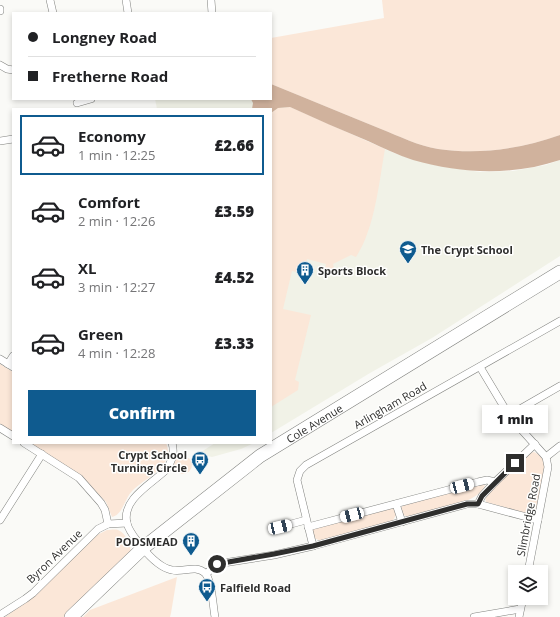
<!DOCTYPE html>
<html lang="en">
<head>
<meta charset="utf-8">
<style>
	body { margin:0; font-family:"Open Sans",sans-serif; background:#f2f2f2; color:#202124; height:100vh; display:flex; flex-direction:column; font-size:15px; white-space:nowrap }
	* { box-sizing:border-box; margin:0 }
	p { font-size:13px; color:#757577 }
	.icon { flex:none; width:22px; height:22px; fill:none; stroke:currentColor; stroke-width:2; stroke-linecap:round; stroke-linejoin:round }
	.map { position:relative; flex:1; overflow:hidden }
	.sheet { position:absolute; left:12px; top:108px; width:260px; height:336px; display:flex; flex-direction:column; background:#fff; border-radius:0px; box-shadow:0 2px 6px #0003 }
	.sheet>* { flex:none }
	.banner { position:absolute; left:12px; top:12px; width:260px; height:88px; border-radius:0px; box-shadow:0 2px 6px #0003; display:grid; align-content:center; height:88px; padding:0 16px; background:#fff }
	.tools { position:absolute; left:508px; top:565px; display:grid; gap:8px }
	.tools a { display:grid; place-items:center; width:40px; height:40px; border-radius:0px; background:#fff; box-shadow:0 2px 6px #0003; font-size:20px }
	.end { position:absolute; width:18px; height:18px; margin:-9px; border:5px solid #2e2e2d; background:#fff; box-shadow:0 0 0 2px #fff }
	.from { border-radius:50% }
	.bubble { position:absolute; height:28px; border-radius:0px; background:#fff; box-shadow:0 2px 6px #0003; font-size:13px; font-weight:800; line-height:28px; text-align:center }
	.car { position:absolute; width:12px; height:24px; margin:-12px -6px; border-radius:5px; box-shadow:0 0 3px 1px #0007; background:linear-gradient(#fff 24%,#345 0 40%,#fff 0 76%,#345 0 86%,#fff 0) }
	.banner b { display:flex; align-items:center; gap:14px; height:38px; font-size:15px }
	.banner b+b { border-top:1px solid #e0e0e0 }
	.banner i { width:10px; height:10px; background:#202124 }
	ul { padding:7px 0 0; list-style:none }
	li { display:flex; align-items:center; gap:12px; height:60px; margin:0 8px 6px; padding:0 8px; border:2px solid transparent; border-radius:0px }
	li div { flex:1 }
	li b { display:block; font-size:15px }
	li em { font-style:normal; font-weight:800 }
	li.on { border-color:#0f5b8f }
	li>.icon { width:36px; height:36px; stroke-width:1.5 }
	.action { display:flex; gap:8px; margin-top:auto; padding:8px 16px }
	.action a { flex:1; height:46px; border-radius:0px; background:#0f5b8f; color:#fff; font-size:16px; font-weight:800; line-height:46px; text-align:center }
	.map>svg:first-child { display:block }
</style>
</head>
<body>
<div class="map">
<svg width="560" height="617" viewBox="0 0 560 617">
	<rect width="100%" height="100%" fill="#fafaf7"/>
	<g fill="#f1f2e7">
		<polygon points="155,99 271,99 394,153 412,159 439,166 480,172 513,171 546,165 560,160 560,256 432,338 370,373 271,433 271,109 157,109"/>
		<polygon points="215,443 254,443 241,449 212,457 198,454"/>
	</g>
	<g fill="#fbe7d8">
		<path d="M382,0H560V135C520,149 480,155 438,149C418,146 399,136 381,129C344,114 308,99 271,84V38L384,18Z"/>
		<path d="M290,107L385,149C379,182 375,228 356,257L351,255L333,264L334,268L324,273L326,264L307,259L304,274L292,271L283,309L311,315L295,380L299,382L298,390L271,407V113L278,108Z"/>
		<polygon points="0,364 13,372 13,432 0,424"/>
		<path d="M30,443H166C176,466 146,477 133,490C125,497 123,515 112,517L106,502L81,476Z"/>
		<path d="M534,452C542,456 545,460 545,469L537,510L529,514L486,502L485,496L527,454Z"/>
		<circle cx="183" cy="465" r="9"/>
		<path d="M482,483L485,485C480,504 427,512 409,517L403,515L401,508L404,504Z"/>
		<polygon points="390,508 394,508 396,515 392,522 321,541 314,538 312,531 314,529"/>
		<path d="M107,530C110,530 115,529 118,530C126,533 130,544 131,552L65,617H5L34,596L97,535Z"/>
		<polygon points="177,577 171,613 170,617 83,617 90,610"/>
	</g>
	<path fill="#d0b29d" d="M271,84C308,99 344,114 381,129C399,136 418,146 438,149C480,155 520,149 560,135V160C512,176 462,174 413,160C398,155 383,148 368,141C342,130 316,119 290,107L278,108L271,113V109H252L253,103L251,99H271Z"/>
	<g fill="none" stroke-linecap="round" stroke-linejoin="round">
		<g stroke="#81827f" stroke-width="8">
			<g id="street">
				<polyline points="50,0 53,13"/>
				<polyline points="126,0 128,13"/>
				<polyline points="211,0 212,13"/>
				<polyline points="0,9 0,11"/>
				<polyline points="0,65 7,69 13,70"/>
				<polyline points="77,103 91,99"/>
				<polyline points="0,141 13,139"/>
				<polyline points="0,359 13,367"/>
				<polyline points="8,364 13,356"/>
				<polyline points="480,367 510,417 546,457 548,467 528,572"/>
				<polyline points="510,417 520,409 560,386"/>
				<polyline points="0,428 13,436"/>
				<polyline points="24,443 79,478 101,503 105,510 108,524"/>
				<path d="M172,443C175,453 172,460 167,469C153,483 121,499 127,523C129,532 136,539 141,546C149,556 160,568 172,570C183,573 195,564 205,573C212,580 213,607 215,617"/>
				<polyline points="546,457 560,446"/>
				<polyline points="396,504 402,522"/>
				<polyline points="478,504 482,496 495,482"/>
				<polyline points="0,520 42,454"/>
				<polyline points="280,527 306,520"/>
				<polyline points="308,527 478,482 487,480 495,482 535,444"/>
				<polyline points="313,546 297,480 300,471 306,465 560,321"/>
				<polyline points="206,574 217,564 274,555 313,546 467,504 478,504 538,520"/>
				<polyline points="0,615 25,599 33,593 98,529 108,524 127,523"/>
				<polyline points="474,617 520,609"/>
				<polyline points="519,617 523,598"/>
			</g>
		</g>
		<g stroke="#81827f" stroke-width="14">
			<g id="highway">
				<path id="s1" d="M71,617L143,548L260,456L560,272"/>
			</g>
		</g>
		<use href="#street" stroke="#fff" stroke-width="7"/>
		<use href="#highway" stroke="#fff" stroke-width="13"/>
	</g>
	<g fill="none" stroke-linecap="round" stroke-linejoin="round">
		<polyline stroke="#2e2e2d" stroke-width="5" points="217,564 274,554 313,546 467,504 478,504 482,496 515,463"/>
	</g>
	<defs>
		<g id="school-pin" transform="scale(0.9)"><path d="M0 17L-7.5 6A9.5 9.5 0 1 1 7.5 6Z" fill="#0f5b8f" stroke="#fffffe"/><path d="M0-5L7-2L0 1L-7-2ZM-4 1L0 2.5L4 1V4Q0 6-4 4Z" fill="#fff"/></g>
		<g id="building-pin" transform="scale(0.9)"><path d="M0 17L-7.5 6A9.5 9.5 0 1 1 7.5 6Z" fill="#0f5b8f" stroke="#fffffe"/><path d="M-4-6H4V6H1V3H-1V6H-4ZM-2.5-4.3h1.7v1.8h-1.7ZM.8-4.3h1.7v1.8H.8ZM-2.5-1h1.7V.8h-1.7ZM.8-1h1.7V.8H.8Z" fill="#fff"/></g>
		<g id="bus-pin" transform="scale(0.9)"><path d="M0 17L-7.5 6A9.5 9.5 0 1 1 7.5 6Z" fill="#0f5b8f" stroke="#fffffe"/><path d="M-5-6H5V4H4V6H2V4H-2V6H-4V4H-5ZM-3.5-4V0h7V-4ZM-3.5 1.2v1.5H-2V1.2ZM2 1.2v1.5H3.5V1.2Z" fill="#fff"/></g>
	</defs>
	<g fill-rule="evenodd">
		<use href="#school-pin" x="408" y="249"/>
		<use href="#building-pin" x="305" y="270"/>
		<use href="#bus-pin" x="200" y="460"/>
		<use href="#building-pin" x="191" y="541"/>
		<use href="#bus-pin" x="207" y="587"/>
	</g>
	<g text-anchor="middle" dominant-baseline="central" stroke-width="3" stroke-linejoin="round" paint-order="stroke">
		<g font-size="11" font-weight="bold" fill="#2e2e2d" stroke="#fffffe" text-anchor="start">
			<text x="421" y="249">The Crypt School</text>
			<text x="318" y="270">Sports Block</text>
			<text x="187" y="454" text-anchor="end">Crypt School<tspan x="187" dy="13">Turning Circle</tspan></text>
			<text x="178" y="541" text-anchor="end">PODSMEAD</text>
			<text x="220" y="587">Falfield Road</text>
		</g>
		<g font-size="11" fill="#2e2e2d" stroke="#fffffe">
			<text transform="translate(390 405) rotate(-30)">Arlingham Road</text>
			<text stroke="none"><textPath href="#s1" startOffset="312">Cole Avenue</textPath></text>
			<text transform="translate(528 515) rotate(-79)">Slimbridge Road</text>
			<text transform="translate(54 556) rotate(-44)">Byron Avenue</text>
		</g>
	</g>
</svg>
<div class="tools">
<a><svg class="icon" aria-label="layers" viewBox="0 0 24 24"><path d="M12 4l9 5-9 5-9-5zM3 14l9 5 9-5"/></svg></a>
</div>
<i class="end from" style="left:217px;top:564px"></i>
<i class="end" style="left:515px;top:463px"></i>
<div class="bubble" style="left:482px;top:405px;width:66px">1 min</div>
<i class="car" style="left:462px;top:486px;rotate:75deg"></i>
<i class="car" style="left:352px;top:515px;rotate:255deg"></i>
<i class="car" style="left:280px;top:527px;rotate:77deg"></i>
<div class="banner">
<b><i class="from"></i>Longney Road</b>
<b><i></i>Fretherne Road</b>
</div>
<section class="sheet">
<ul>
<li class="on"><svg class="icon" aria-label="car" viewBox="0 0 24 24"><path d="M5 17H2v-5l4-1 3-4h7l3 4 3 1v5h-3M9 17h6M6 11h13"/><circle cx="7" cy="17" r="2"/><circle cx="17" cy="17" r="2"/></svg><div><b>Economy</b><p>1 min · 12:25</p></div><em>£2.66</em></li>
<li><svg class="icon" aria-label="car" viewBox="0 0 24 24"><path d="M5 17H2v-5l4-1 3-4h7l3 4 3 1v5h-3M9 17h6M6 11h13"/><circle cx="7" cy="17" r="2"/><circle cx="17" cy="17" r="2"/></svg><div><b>Comfort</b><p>2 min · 12:26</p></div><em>£3.59</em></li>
<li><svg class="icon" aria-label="car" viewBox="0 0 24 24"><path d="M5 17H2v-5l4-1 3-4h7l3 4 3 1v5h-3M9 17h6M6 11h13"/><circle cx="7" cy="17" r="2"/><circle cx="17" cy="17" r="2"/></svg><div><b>XL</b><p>3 min · 12:27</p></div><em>£4.52</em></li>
<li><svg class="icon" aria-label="car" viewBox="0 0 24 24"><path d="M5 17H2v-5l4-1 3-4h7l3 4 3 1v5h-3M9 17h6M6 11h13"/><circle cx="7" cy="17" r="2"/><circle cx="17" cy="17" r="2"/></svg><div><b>Green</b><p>4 min · 12:28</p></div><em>£3.33</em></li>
</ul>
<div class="action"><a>Confirm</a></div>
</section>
</div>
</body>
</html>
